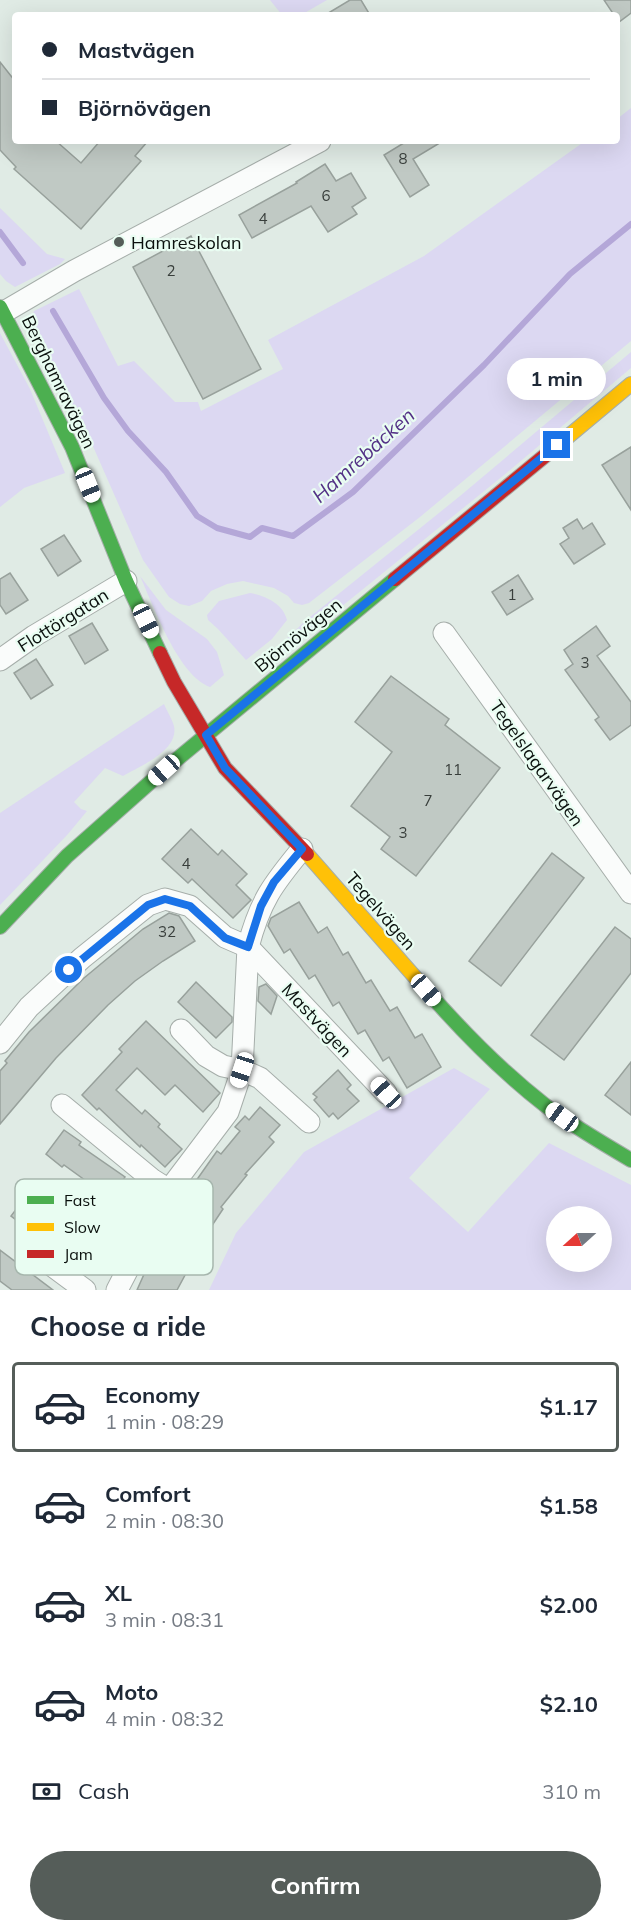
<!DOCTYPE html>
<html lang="en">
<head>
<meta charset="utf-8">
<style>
	body { margin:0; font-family:Mulish,sans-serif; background:#f2f2f3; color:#1f2937; height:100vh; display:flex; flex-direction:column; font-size:22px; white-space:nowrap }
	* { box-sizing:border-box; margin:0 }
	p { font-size:20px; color:#747a83 }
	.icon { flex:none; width:33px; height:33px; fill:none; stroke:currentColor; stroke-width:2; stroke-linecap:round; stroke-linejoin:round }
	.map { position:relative; height:1290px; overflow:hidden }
	.drawer { display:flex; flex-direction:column; background:#fff; flex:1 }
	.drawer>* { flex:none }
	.top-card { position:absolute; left:12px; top:12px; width:608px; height:132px; border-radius:6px; box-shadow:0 6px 24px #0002; display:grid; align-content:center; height:132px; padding:0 30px; background:#fff }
	.needle { width:39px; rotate:249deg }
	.fabs { position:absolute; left:546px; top:1206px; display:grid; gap:12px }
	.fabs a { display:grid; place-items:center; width:66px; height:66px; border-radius:50%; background:#fff; box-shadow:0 6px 24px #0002; font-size:30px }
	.end { position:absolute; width:27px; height:27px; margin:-14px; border:8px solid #1a73e8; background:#fff; box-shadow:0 0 0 3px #fff }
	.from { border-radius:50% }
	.bubble { position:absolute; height:42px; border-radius:21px; background:#fff; box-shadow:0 6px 24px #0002; font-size:20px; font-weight:700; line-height:42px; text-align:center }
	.car { position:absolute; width:18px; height:36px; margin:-18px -9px; border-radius:8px; box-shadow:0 0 4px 2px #0007; background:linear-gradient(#fff 24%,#345 0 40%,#fff 0 76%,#345 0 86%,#fff 0) }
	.top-card b { display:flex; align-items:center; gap:21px; height:57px; font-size:22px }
	.top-card b+b { border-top:2px solid #e0e1e3 }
	.top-card i { width:15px; height:15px; background:#1f2937 }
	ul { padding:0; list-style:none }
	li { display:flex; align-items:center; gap:18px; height:90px; margin:0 12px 9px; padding:0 18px; border:3px solid transparent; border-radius:6px }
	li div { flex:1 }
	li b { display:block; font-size:22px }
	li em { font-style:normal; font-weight:700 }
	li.current { border-color:#555d59 }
	li>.icon { width:54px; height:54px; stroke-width:1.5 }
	h2 { padding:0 30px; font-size:27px; line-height:72px }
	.pay { display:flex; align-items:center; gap:15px; height:66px; padding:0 30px; font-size:22px }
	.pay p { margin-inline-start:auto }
	.action { display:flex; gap:12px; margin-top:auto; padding:12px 30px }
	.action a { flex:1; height:69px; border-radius:36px; background:#555d59; color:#fff; font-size:24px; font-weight:700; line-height:69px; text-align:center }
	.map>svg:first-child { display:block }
</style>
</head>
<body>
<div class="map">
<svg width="631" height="1290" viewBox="0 0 631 1290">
	<rect width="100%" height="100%" fill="#e0ebe5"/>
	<g fill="#dcd8f2" fill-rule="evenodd">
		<polygon points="270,0 327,0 301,15 282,15"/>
		<polygon points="631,108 631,341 420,517 309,603 302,605 294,603 288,596 274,588 243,581 227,584 211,591 202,601 189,606 180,604 169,597 143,560 88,435 31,322 34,311 79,289 118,366 134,361 175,402 198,402 201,411 283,369 268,340 424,256 585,141 616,141 617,119"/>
		<polygon points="0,208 47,254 65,259 60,264 15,287 6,281 0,274"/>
		<polygon points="0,333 30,389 65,473 24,488 0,507"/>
		<polygon points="631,352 631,368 504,475 278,658 270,662 268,657 272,653 305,621 460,496"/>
		<path d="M140,576L166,610L207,639L217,652L224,675L210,687C178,675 154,607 140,576Z"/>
		<path d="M250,593C266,596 283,604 287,620L272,639L246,660L218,629L208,620L207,615L219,601Z"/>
		<path d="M164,704C167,711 172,719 174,726C179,751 140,766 123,776L105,768L74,802L81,809L87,811L68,834L0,905V813Z"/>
		<path d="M454,1068L490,1089L409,1178L468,1232L549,1143L631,1185V1290H209L236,1233L304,1152ZM556,1216H602V1262H556Z"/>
	</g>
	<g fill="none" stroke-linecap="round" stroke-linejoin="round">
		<g stroke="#b4a7d8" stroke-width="6">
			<polyline points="0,232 23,263"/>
			<polyline points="53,311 104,398 128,431 166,472 197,516 217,528 250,537 262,528 293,536 353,492 484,365 570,274 631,224"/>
		</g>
	</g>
	<g fill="#c0c9c4" stroke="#98a19c" stroke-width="1.5">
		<polygon points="350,0 361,0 370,15 325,15"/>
		<polygon points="604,0 631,0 631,13 619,22 616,15 614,15"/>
		<polygon points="0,62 15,81 15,141 56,141 81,163 100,141 148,141 135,156 141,161 81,229 14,169 16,167 0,150"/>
		<polygon points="407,141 443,141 413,159 429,185 410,197 384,155"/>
		<polygon points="325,164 336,181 351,173 366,198 352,207 357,214 328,232 311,206 252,238 239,215 297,183 296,182"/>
		<polygon points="191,236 261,369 203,399 133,267"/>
		<polygon points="631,447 631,510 602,465"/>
		<polygon points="577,519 583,529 592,523 605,544 574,564 560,544 569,538 563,528"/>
		<polygon points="64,535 81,561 58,576 41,549"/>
		<polygon points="10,573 28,600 6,614 0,605 0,579"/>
		<polygon points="518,575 533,599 507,615 492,592"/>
		<polygon points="92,623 108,650 85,664 69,636"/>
		<polygon points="596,626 610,646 597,656 631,702 631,725 610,740 595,720 599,717 565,670 573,664 564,650"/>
		<polygon points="36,659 53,685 31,699 14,673"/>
		<polygon points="391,676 449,719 445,725 500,768 416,876 381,849 390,837 351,806 392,752 355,722"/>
		<polygon points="191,829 218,855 222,850 247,874 236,885 251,900 233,918 192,879 188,883 162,859"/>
		<polygon points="552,853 584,878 501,986 469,961"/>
		<polygon points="299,902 318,933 327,927 343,955 348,952 366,983 371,980 390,1011 397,1007 415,1038 422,1034 441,1067 407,1088 389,1057 383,1061 365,1030 358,1034 339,1002 333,1006 315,975 309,979 290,949 284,953 268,926 271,918"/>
		<polygon points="169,913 179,916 195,941 163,961 135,981 108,1005 56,1058 0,1124 0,1071 7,1063 5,1061 29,1032 84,978 143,929"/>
		<polygon points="615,927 631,939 631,973 564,1060 531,1035"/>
		<polygon points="196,982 232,1017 232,1022 216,1038 178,1002"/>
		<polygon points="266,984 277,996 271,1014 258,1001 259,987"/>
		<polygon points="146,1021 220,1093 203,1112 175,1085 165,1095 137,1068 116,1090 142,1114 145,1110 160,1124 158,1127 182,1149 165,1167 141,1145 140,1147 99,1108 97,1110 82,1095 122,1052 119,1049"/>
		<polygon points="631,1062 631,1115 605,1095"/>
		<polygon points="338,1070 351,1085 347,1089 359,1101 338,1119 333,1113 329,1117 314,1100 317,1097 313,1094"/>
		<polygon points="260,1107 280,1125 269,1137 274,1142 245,1174 247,1175 221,1207 223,1209 211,1227 177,1290 137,1290 158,1243 191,1188 217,1151 221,1154 240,1131 235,1127 245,1116 249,1120"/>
		<polygon points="64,1130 81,1142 79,1145 125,1177 123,1180 149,1200 135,1220 111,1202 88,1232 93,1236 89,1240 105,1252 91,1272 30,1225 27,1228 11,1216 30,1191 68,1220 91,1191 93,1186 64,1165 62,1167 46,1154"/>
		<polygon points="0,1250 53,1290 12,1290 0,1281"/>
	</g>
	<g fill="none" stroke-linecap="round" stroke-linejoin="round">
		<g stroke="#a6aeaa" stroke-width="23">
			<g id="street">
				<polyline points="4,312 74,271 320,141"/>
				<polyline points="444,633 631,893"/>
				<polyline points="0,660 34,636 126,581"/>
				<polyline points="181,1030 206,1056 223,1066 242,1070 260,1078 309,1122"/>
				<polyline points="0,1043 29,1007 82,958 148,905 165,899 190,906 225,937 248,947 386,1093"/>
				<polyline points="62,1105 153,1180 169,1190"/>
				<polyline points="31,1250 85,1290"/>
				<path d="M117,1290L169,1190L228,1112L242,1070L248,947C260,901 273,884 302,849"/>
			</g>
		</g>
		<g stroke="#a6aeaa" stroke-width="16">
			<g id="fast">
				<polyline points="0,307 72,447 126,581 160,653"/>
				<polyline points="0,927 67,856 164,770 395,579"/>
				<path d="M428,992C462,1031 505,1074 546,1106C573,1126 602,1143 631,1160"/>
			</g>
		</g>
		<g stroke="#a6aeaa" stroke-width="16">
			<g id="slow">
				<polyline points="558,445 631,384"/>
				<polyline points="307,854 428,992"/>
			</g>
		</g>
		<g stroke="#a6aeaa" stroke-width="16">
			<g id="jam">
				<polyline points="395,579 558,445"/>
				<polyline points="160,653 174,682 225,768 307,854"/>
			</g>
		</g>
		<use href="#street" stroke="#fafcfb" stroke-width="21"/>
		<use href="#fast" stroke="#4caf50" stroke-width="14"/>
		<use href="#slow" stroke="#ffc107" stroke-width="14"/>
		<use href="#jam" stroke="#c62828" stroke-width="14"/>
	</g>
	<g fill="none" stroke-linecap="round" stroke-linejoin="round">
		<polyline stroke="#1a73e8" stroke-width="8" points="69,970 148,905 165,899 190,906 225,938 248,947 261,906 274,882 302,849 225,768 206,735 557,445"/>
	</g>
	<circle fill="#555d59" stroke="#e9fdf2" stroke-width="2" cx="119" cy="242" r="6"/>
	<g text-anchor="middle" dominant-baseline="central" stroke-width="4.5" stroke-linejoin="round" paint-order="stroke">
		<g font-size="15" fill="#383e3b">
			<text x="403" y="158">8</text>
			<text x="326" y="195">6</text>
			<text x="263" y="218">4</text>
			<text x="171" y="270">2</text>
			<text x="512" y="594">1</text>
			<text x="585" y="662">3</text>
			<text x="453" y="769">11</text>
			<text x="428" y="800">7</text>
			<text x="403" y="832">3</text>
			<text x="186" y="863">4</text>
			<text x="167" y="931">32</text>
		</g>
		<g font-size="18" fill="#0a100d" stroke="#e9fdf2" text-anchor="start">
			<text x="131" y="242">Hamreskolan</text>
		</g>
		<g font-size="18" fill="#0a100d" stroke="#e9fdf2">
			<text transform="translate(59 382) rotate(64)">Berghamravägen</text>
			<text transform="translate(63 620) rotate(-32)">Flottörgatan</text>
			<text transform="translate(298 635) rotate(-39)">Björnövägen</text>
			<text transform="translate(537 763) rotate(55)">Tegelslagarvägen</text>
			<text transform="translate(381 911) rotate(49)">Tegelvägen</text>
			<text transform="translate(317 1020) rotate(47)">Mastvägen</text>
		</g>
		<g font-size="20" font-style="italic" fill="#533186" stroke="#e9fdf2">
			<text transform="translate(363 455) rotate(-42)">Hamrebäcken</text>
		</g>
	</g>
	<rect x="15" y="1179" width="198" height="96" rx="9" fill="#e9fdf2" stroke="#a6b6ad" stroke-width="1.5"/>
	<rect x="27" y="1196" width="27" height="8" fill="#4caf50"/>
	<rect x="27" y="1223" width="27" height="8" fill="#ffc107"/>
	<rect x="27" y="1250" width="27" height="8" fill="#c62828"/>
	<g font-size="16" fill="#0a100d">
		<text x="64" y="1206">Fast</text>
		<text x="64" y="1233">Slow</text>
		<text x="64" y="1260">Jam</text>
	</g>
</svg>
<div class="fabs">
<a><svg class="needle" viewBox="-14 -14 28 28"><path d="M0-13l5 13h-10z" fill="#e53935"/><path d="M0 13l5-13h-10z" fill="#747a83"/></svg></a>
</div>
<i class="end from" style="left:69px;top:970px"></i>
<i class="end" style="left:557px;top:445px"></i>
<div class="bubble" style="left:507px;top:358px;width:99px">1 min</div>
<i class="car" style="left:88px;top:485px;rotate:158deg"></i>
<i class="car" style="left:146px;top:621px;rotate:155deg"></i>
<i class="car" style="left:164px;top:770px;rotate:228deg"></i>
<i class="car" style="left:426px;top:990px;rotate:139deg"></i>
<i class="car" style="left:242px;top:1070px;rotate:198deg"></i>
<i class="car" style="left:386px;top:1093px;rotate:317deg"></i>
<i class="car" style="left:562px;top:1117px;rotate:306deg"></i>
<div class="top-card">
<b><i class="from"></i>Mastvägen</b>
<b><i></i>Björnövägen</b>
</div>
</div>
<section class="drawer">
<h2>Choose a ride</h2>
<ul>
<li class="current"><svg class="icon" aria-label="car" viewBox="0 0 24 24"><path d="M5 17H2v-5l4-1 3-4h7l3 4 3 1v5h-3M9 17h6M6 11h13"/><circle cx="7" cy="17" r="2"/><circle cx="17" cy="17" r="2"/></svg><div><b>Economy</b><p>1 min · 08:29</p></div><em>$1.17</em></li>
<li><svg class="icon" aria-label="car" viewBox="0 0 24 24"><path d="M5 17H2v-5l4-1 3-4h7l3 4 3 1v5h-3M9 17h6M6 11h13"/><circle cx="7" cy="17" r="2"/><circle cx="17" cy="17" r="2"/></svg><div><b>Comfort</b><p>2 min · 08:30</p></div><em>$1.58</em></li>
<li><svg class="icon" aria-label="car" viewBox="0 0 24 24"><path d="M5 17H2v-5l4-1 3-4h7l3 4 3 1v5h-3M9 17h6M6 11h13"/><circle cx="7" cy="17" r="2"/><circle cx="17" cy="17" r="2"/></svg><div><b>XL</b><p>3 min · 08:31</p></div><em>$2.00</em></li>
<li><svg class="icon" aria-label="car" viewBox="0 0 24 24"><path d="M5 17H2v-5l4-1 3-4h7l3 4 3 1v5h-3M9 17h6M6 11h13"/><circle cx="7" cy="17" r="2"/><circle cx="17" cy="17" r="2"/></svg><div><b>Moto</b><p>4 min · 08:32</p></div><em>$2.10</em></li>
</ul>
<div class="pay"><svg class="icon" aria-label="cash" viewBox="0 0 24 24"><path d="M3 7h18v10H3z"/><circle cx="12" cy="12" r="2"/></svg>Cash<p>310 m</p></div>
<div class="action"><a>Confirm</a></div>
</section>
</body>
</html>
